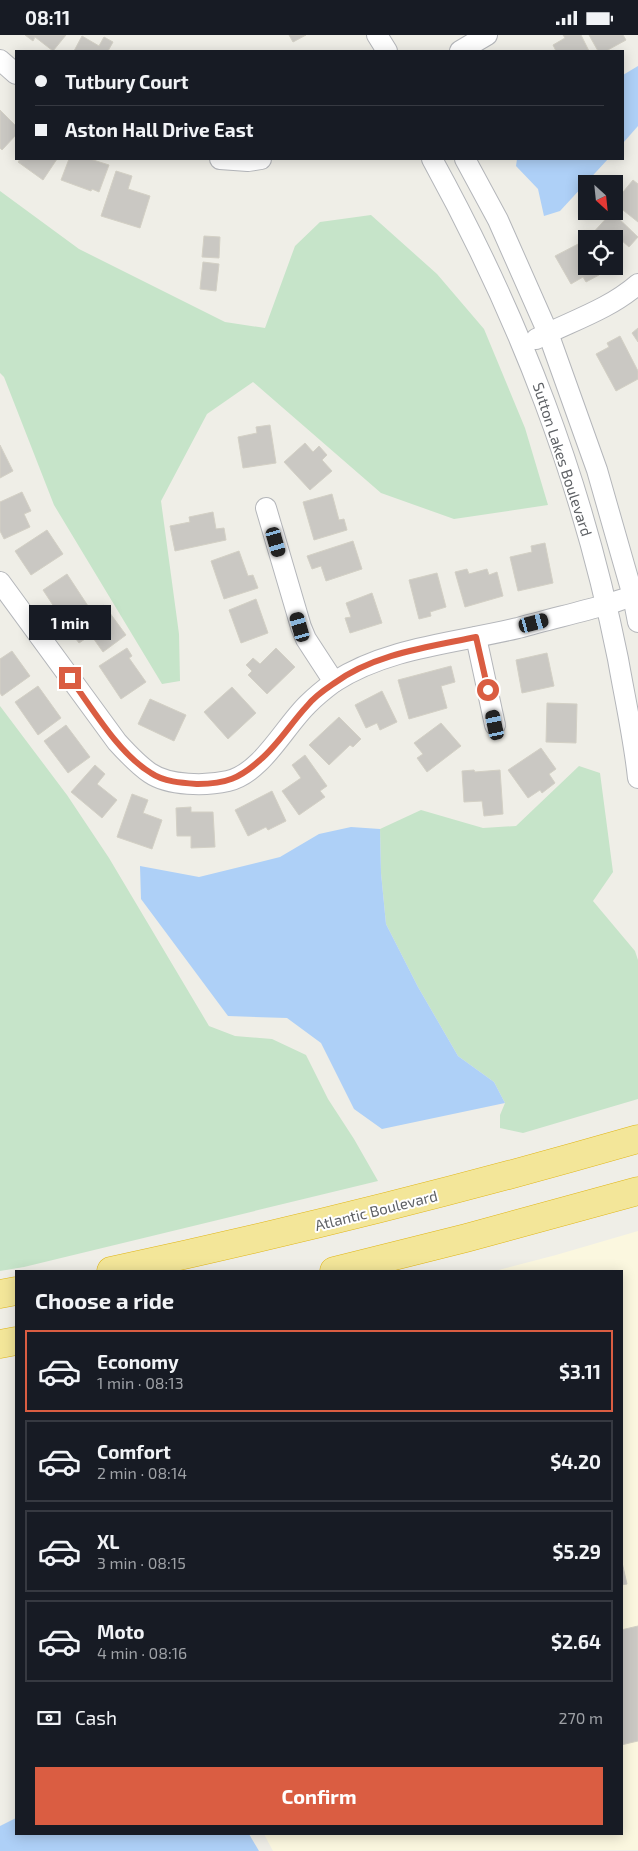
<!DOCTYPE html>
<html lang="en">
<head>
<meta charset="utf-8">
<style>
	body { margin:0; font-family:"Exo 2",sans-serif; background:#20242c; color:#f1f3f6; height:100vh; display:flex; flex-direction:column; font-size:19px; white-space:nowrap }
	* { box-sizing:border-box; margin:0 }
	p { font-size:16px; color:#9ea1a6 }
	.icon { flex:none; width:28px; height:28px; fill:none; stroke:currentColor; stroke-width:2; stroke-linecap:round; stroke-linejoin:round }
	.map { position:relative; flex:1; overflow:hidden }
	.side { position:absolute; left:15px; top:1235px; width:608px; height:565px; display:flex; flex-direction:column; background:#171b24; border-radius:0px; box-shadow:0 2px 12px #0003 }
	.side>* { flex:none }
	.banner { position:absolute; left:15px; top:15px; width:609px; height:110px; border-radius:0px; box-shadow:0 2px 12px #0003; display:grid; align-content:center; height:110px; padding:0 20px; background:#171b24 }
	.needle { width:32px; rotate:153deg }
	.buttons { position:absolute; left:578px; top:140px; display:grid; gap:10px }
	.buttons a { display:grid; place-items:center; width:45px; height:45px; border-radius:0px; background:#171b24; box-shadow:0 2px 12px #0003; font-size:25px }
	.end { position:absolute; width:22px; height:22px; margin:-11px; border:6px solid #da5d42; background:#fff; box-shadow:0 0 0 2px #fff }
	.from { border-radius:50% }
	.bubble { position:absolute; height:35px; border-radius:0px; background:#171b24; box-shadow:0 2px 12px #0003; font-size:16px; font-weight:700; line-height:35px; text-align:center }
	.car { position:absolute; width:15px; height:30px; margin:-15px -8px; border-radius:6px; box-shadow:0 0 4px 1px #0007; background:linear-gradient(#222 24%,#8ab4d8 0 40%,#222 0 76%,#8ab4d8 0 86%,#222 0) }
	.banner b { display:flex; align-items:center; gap:18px; height:48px; font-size:19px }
	.banner b+b { border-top:1px solid #363941 }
	.banner i { width:12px; height:12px; background:#f1f3f6 }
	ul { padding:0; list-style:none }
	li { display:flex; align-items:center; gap:15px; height:82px; margin:0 10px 8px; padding:0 10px; border:2px solid #363941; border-radius:0px }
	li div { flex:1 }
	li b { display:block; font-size:19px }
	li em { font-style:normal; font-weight:700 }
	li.on { border-color:#da5d42 }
	li>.icon { width:45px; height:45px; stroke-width:1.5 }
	h2 { padding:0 20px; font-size:22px; line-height:60px }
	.pay { display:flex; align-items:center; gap:12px; height:55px; padding:0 20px; font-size:19px }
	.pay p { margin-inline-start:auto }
	.button { display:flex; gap:10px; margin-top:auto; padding:10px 20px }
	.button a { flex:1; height:58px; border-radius:0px; background:#da5d42; color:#fff; font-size:20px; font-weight:700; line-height:58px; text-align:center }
	.status { display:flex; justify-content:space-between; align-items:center; height:35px; padding:0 25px; background:#171b24; direction:ltr }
	.status svg { height:14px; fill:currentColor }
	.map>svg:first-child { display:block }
</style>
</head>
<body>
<div class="status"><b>08:11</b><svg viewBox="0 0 49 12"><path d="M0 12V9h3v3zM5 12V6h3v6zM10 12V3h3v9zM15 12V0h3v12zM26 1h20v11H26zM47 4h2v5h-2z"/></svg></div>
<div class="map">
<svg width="638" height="1816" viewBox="0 0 638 1816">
	<rect width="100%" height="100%" fill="#efeee7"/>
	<polygon fill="#fbf7df" points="638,1196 638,1815 273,1816 264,1799 621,1799 621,1236 495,1236 556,1220"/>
	<g fill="#c6e4c9">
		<polygon points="0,156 79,214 225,287 265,293 295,211 320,187 371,180 437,239 484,294 525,393 548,470 454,484 381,458 253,347 207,379 161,466 179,599 180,646 162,649 54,470 4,342 0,338"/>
		<polygon points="0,671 67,760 109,823 209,991 235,1001 272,1004 306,1020 328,1064 354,1104 378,1146 24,1232 0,1236"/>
		<polygon points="579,731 600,738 613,837 593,866 635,916 638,925 638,1064 523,1098 500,1093 500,1080 505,1068 494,1047 458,1021 418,952 386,889 381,838 380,794 421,775 483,793 516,791"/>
	</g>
	<g fill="#aed0f7">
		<polygon points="638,31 638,91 623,108 623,40"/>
		<polygon points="517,124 608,124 560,176 544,181 538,154 516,131"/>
		<polygon points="351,792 380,794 381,838 386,889 418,952 458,1021 494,1047 505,1068 382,1094 354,1074 321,1008 287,983 228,981 141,864 140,831 199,842 280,822 319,799"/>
		<polygon points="16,1783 16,1799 249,1799 259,1816 0,1816 0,1791"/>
	</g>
	<g fill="#cac8c3" stroke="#d3d0c5">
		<polygon points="25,0 66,0 53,16 35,2 33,6"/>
		<polygon points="289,0 306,0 293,7"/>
		<polygon points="563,0 581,0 589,16 556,16 553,10 565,3"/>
		<polygon points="589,0 623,0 626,5 606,16 598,16"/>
		<polygon points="82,1 99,11 104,2 113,7 108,16 74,16"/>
		<polygon points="0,75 16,91 16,100 2,115 0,113"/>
		<polygon points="20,124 57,124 43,145 18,127"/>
		<polygon points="69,124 90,124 109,130 99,157 92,154 91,156 61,145"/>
		<polygon points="116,136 132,141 128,154 150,161 140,193 101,181"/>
		<polygon points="633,145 638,149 638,187 614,168"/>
		<polygon points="612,177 638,202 629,212 620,204 614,211 614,204 595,204 591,200"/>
		<polygon points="204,201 220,202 219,223 202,222"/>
		<polygon points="582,207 586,216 586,231 595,231 599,240 586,247 583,242 571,249 555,221"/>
		<polygon points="203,227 219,229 216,256 200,254"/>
		<polygon points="638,293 638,307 632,298"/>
		<polygon points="620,301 638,336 638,344 616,356 596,319 609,312 607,308"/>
		<polygon points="270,390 276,428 243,433 238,402 257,398 256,392"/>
		<polygon points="305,408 313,417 319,411 327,420 322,425 332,436 310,455 284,427"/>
		<polygon points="0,410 13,436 0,443"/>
		<polygon points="22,457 31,476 24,479 30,492 4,504 0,496 0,467"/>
		<polygon points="332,459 339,485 344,484 347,495 314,505 303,467"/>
		<polygon points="213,477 216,494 224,493 226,505 175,516 170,491 190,487 189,482"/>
		<polygon points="47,495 63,519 31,540 15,516"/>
		<polygon points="353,506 362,534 326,546 321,531 312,534 307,521"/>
		<polygon points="545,508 553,548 518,556 510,522 532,517 531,511"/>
		<polygon points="239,516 248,541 253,540 258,553 224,564 211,526"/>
		<polygon points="467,534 469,539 487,534 489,540 497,537 503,561 465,572 455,537"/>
		<polygon points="437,538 446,572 430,577 431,581 419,584 409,545"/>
		<polygon points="67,539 88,571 64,587 43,555"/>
		<polygon points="372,558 382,588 350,598 345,583 351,582 346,568"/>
		<polygon points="256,564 268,598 241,608 229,575"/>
		<polygon points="104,570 126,600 103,617 91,600 79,608 69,595"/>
		<polygon points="127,613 132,621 129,623 146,647 121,664 99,631"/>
		<polygon points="276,613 295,632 267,659 248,640 252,636 246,630 253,623 260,629"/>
		<polygon points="12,616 30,641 2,661 0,658 0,624"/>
		<polygon points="547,618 554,651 522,658 516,625"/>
		<polygon points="451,631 455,647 441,651 447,673 409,684 398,645"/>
		<polygon points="38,651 61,683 38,700 15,667"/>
		<polygon points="232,652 256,678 228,704 204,677"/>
		<polygon points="382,656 397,687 380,695 377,688 366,693 355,670"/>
		<polygon points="150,664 186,680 174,706 138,689"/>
		<polygon points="547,668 577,669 576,708 546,707"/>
		<polygon points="339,682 361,704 353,712 350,710 329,730 309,710"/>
		<polygon points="441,688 461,711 427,737 417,723 423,719 414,708"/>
		<polygon points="66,690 90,722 68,738 44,706"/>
		<polygon points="541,713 556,734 549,739 555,748 542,758 540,755 528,763 508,735"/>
		<polygon points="305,720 327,751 320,756 325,762 299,780 282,756 301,743 292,730"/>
		<polygon points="95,730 105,739 97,749 117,765 102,783 71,757"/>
		<polygon points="474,735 475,737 500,735 503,779 484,781 482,766 464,767 462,736"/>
		<polygon points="272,756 286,786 268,795 266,792 248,801 235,775"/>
		<polygon points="132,759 148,765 143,778 162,785 152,814 117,802"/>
		<polygon points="191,772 191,777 213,777 215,812 191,813 191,801 177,801 176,773"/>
		<polygon points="621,1523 627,1549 621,1550"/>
		<polygon points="638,1591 638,1706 621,1710 621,1595"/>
	</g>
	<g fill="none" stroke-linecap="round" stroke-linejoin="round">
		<g stroke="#b4b6ba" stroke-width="22">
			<g id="minor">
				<polyline points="377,0 387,16"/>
				<polyline points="460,16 487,0"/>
				<polyline points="0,25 16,39"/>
				<polyline points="220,124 248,126 261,124"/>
				<path d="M432,124C520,284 582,445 618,624C625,664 634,704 638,743"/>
				<polyline points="465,124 498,185 548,298 597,435 633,561 638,587"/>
				<path d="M536,304C571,286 608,275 638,249"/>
				<polyline points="266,473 301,592 306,604 334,647"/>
				<path d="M0,547L117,707C127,718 138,730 150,738C169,751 206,751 228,746C262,738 284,692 308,669C316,661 326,653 334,647C388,612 457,608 518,593C547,585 576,578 605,570C616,567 627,562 638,560"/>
				<polyline points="476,602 495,690"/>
			</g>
		</g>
		<g stroke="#e0b515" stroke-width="29">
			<g id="highway">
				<path d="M111,1236C288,1198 464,1154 638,1104"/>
				<polyline points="334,1236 466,1203 638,1156"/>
				<polyline points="0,1259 16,1256"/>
				<polyline points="0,1309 16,1306"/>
			</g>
		</g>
		<use href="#minor" stroke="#fff" stroke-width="20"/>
		<use href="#highway" stroke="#f3e699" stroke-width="28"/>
	</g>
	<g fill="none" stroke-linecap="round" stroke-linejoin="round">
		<path stroke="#da5d42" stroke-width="6" d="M70,643C93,674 118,718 151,738C164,747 183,748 198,749C226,749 240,743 260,725C278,710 291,688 307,671C314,662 324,655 333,649C373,619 428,612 476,602L488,655"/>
	</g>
	<g text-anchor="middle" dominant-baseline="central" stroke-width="4" stroke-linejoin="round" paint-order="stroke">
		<g font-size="15" fill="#5e6165" stroke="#fff">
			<text transform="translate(563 424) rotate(72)">Sutton Lakes Boulevard</text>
			<text transform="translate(376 1175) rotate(-14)">Atlantic Boulevard</text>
		</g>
	</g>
</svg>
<div class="buttons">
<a><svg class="needle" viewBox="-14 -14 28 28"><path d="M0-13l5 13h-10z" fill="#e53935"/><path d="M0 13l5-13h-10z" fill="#9ea1a6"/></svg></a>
<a><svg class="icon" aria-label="locate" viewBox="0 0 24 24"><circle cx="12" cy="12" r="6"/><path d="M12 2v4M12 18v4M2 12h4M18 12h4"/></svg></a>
</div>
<i class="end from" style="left:488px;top:655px"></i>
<i class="end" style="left:70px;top:643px"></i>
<div class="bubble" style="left:29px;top:570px;width:82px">1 min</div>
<i class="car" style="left:276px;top:507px;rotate:164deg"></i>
<i class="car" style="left:534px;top:588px;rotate:75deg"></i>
<i class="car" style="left:300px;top:592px;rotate:344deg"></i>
<i class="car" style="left:495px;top:690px;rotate:348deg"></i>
<div class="banner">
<b><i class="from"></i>Tutbury Court</b>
<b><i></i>Aston Hall Drive East</b>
</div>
<section class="side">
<h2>Choose a ride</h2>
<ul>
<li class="on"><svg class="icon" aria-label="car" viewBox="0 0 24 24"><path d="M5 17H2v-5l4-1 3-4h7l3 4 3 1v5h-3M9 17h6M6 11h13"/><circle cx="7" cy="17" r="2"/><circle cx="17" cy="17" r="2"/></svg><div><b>Economy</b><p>1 min · 08:13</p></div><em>$3.11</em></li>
<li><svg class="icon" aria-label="car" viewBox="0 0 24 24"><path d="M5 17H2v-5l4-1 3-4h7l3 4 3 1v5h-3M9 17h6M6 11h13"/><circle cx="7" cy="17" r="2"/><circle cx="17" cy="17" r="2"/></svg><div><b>Comfort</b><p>2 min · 08:14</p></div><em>$4.20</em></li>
<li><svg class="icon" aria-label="car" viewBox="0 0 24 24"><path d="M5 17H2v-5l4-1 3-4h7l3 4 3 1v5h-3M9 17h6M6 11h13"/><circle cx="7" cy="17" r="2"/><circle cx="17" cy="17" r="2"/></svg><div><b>XL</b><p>3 min · 08:15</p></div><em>$5.29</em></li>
<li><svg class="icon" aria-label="car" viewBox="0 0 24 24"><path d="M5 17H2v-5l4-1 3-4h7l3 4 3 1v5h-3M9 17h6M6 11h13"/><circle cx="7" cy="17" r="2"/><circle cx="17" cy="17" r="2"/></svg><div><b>Moto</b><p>4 min · 08:16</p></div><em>$2.64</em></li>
</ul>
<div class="pay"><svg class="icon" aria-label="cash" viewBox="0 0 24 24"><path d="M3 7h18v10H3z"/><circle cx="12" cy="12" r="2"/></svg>Cash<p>270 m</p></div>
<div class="button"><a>Confirm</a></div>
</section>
</div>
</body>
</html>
